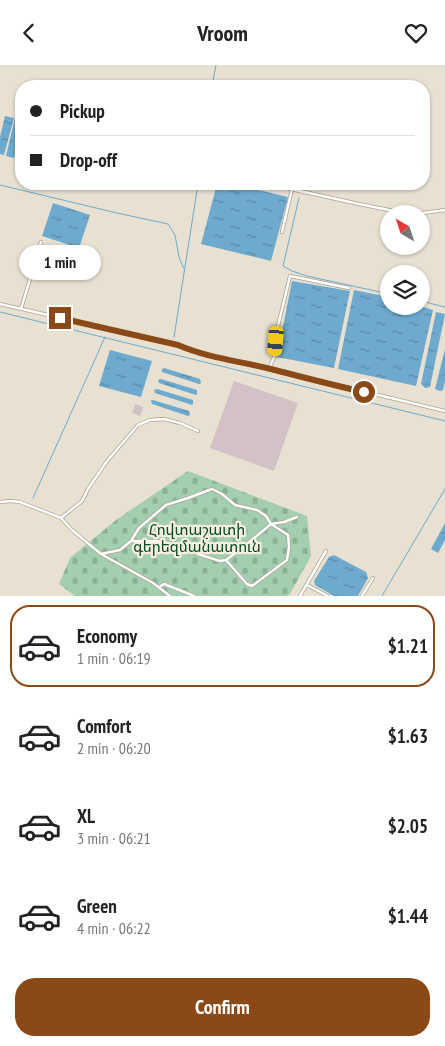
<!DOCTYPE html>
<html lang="en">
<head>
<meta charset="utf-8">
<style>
	body { margin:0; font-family:"PT Sans Narrow","Noto Sans Armenian",sans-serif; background:#f6f6f6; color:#222; height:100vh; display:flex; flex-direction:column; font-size:19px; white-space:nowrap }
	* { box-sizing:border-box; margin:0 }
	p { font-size:16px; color:#767676 }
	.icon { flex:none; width:28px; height:28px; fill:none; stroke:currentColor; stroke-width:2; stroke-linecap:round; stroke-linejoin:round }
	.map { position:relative; height:531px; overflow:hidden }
	.side { display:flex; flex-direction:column; background:#fff; flex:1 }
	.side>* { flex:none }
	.hud { position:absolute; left:15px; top:15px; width:415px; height:110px; border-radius:20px; box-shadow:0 1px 4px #0004; display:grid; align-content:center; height:110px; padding:0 15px; background:#fff }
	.needle { width:32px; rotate:321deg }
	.controls { position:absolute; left:380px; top:140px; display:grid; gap:10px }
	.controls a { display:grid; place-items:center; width:50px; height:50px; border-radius:50%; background:#fff; box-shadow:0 1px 4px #0004; font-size:25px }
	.end { position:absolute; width:22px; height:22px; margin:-11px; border:6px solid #8b4917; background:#fff; box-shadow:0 0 0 2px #fff }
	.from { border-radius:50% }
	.bubble { position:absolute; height:35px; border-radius:18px; background:#fff; box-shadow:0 1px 4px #0004; font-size:16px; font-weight:800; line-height:35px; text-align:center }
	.car { position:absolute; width:15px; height:30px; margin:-15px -8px; border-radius:6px; box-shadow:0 0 4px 1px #0007; background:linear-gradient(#f5c518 24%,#345 0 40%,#f5c518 0 76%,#345 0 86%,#f5c518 0) }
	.hud b { display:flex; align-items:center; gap:18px; height:48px; font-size:19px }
	.hud b+b { border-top:1px solid #e0e0e0 }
	.hud i { width:12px; height:12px; background:#222 }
	ul { padding:9px 0 0; list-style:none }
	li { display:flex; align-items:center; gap:15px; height:82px; margin:0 10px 8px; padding:0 5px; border:2px solid transparent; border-radius:20px }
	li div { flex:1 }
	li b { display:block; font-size:19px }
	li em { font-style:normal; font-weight:800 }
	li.current { border-color:#8b4917 }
	li>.icon { width:45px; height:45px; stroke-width:1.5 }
	.button { display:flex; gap:10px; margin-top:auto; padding:10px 15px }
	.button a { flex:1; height:58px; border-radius:20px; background:#8b4917; color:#fff; font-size:20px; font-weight:800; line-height:58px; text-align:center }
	header { display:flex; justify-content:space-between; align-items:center; height:65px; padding:0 15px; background:#fff; font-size:22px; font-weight:800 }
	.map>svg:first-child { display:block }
</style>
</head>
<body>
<header><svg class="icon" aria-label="back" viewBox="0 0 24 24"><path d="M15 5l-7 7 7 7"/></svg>Vroom<svg class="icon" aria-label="heart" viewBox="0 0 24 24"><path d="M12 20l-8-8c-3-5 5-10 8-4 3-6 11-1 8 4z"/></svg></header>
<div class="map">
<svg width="445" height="531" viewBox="0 0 445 531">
	<defs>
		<pattern id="cemetery-stones" width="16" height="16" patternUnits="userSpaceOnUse" patternTransform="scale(1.25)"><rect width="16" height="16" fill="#a3ceb0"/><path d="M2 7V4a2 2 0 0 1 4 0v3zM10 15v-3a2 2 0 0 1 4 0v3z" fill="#8bb096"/></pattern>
		<pattern id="water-ripples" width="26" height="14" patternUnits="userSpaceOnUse" patternTransform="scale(1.25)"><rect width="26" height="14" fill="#6daacd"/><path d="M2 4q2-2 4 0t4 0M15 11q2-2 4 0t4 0" fill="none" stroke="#5889a5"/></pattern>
	</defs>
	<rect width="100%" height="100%" fill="#e8e1d2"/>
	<polygon fill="url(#cemetery-stones)" points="188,406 307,451 311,491 290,529 287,531 75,531 59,519 70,493 116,455"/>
	<g fill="url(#water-ripples)">
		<polygon points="5,51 14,53 4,90 0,89 0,72"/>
		<polygon points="15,53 21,55 21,65 14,93 6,91"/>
		<polygon points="217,119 232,119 288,132 271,196 201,179"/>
		<polygon points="53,138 90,150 79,183 42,171"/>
		<polygon points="292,216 350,226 334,303 277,292"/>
		<polygon points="354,225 389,232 389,241 420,241 433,245 416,321 338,304"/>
		<polygon points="436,247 445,249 430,322 425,323 421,319"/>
		<polygon points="445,284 445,316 443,325 440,326 435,324"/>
		<polygon points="110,285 152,296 141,332 99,321"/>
		<polygon points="164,303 200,314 201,318 199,319 162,307 162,304"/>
		<polygon points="161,314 197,325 197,329 196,330 159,318 158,315"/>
		<polygon points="157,324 193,335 193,339 192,340 155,328 154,325"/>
		<polygon points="151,335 153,335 189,346 190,350 188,351 152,339"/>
		<polygon points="445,458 445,475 438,488 431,484"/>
		<polygon points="334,490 366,507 368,513 358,531 334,531 315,520 314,516 329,492"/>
	</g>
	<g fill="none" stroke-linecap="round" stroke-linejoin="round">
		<g stroke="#6daacd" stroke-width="1">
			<polyline points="212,21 216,0"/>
			<polyline points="0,120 117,148 168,159 175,170 179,192 184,204"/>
			<polyline points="299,133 283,201 292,206 307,211 389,229"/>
			<polyline points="421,236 445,242"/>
			<polyline points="0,247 445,356"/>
			<polyline points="174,272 198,119"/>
			<polyline points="33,433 105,272"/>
			<polyline points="382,531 445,424"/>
		</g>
	</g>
	<g fill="#d3c1c8">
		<polygon points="234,316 298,338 274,406 210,383"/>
		<polygon points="135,339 143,342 140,351 132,348"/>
	</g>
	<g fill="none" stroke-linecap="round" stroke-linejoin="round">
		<g stroke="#aaa395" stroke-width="4">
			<g id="service">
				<polyline points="268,119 359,139 409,149"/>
				<polyline points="415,149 445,145"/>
				<polyline points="282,167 292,124"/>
				<path d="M0,239L178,280C208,293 239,296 270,304C328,318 387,332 445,346"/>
				<polyline points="21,244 41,177"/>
				<polyline points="269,304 275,290 278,261 290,211 349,223"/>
				<polyline points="0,437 11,436 20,437 61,453 72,465 101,489 153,518 170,531"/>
				<polyline points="61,453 82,436 88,424 107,396 138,360 150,355 164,354 180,358 198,366"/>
				<polyline points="131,476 155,476 180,480 198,489 220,496 226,495 241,484 271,459 284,457 297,452"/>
				<polyline points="101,489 120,485 131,476 139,463 166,440 188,433 212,424 222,429 235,440 257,445 266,451 271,459 288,470 289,482 287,495 252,521 247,519 226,495"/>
				<polyline points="307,520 328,531"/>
				<polyline points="159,522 164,519 194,531"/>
				<polyline points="300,531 326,486"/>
				<polyline points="362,531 373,513"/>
			</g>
		</g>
		<use href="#service" stroke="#fff" stroke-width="2.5"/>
	</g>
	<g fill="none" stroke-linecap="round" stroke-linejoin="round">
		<path stroke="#8b4917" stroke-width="6" d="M60,253L178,280C208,293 239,296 271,304C302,312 332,320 364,327"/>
	</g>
	<g text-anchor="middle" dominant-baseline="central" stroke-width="4.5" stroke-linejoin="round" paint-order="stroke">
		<g font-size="15" fill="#044c28" stroke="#f6eedf">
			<text x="197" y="464">Հովտաշատի<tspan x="197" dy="17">գերեզմանատուն</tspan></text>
		</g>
	</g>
</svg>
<div class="controls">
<a><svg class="needle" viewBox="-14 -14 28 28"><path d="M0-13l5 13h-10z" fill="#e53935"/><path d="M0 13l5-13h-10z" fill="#767676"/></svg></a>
<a><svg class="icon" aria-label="layers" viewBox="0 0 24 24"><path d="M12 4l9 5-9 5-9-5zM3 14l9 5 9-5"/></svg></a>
</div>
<i class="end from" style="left:364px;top:327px"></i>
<i class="end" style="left:60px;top:253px"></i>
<div class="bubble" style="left:19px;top:180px;width:82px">1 min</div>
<i class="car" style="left:276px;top:276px;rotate:185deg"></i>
<div class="hud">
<b><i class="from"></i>Pickup</b>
<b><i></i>Drop-off</b>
</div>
</div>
<section class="side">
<ul>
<li class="current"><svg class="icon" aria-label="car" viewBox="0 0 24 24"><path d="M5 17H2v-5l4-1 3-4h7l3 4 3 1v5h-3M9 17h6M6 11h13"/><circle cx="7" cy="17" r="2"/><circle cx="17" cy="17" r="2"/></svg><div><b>Economy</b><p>1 min · 06:19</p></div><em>$1.21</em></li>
<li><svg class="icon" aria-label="car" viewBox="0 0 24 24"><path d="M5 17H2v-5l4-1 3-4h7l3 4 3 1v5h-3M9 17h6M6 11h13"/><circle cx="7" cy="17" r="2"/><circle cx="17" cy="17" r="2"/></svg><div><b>Comfort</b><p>2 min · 06:20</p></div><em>$1.63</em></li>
<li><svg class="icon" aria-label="car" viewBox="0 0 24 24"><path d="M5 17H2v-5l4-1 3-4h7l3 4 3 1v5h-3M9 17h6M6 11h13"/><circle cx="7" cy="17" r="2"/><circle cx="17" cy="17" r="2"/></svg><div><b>XL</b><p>3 min · 06:21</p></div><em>$2.05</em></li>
<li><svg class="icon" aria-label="car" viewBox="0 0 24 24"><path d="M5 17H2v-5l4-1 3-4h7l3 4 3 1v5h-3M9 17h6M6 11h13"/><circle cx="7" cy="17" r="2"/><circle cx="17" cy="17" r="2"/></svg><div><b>Green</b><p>4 min · 06:22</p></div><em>$1.44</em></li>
</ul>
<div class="button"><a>Confirm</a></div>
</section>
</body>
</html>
